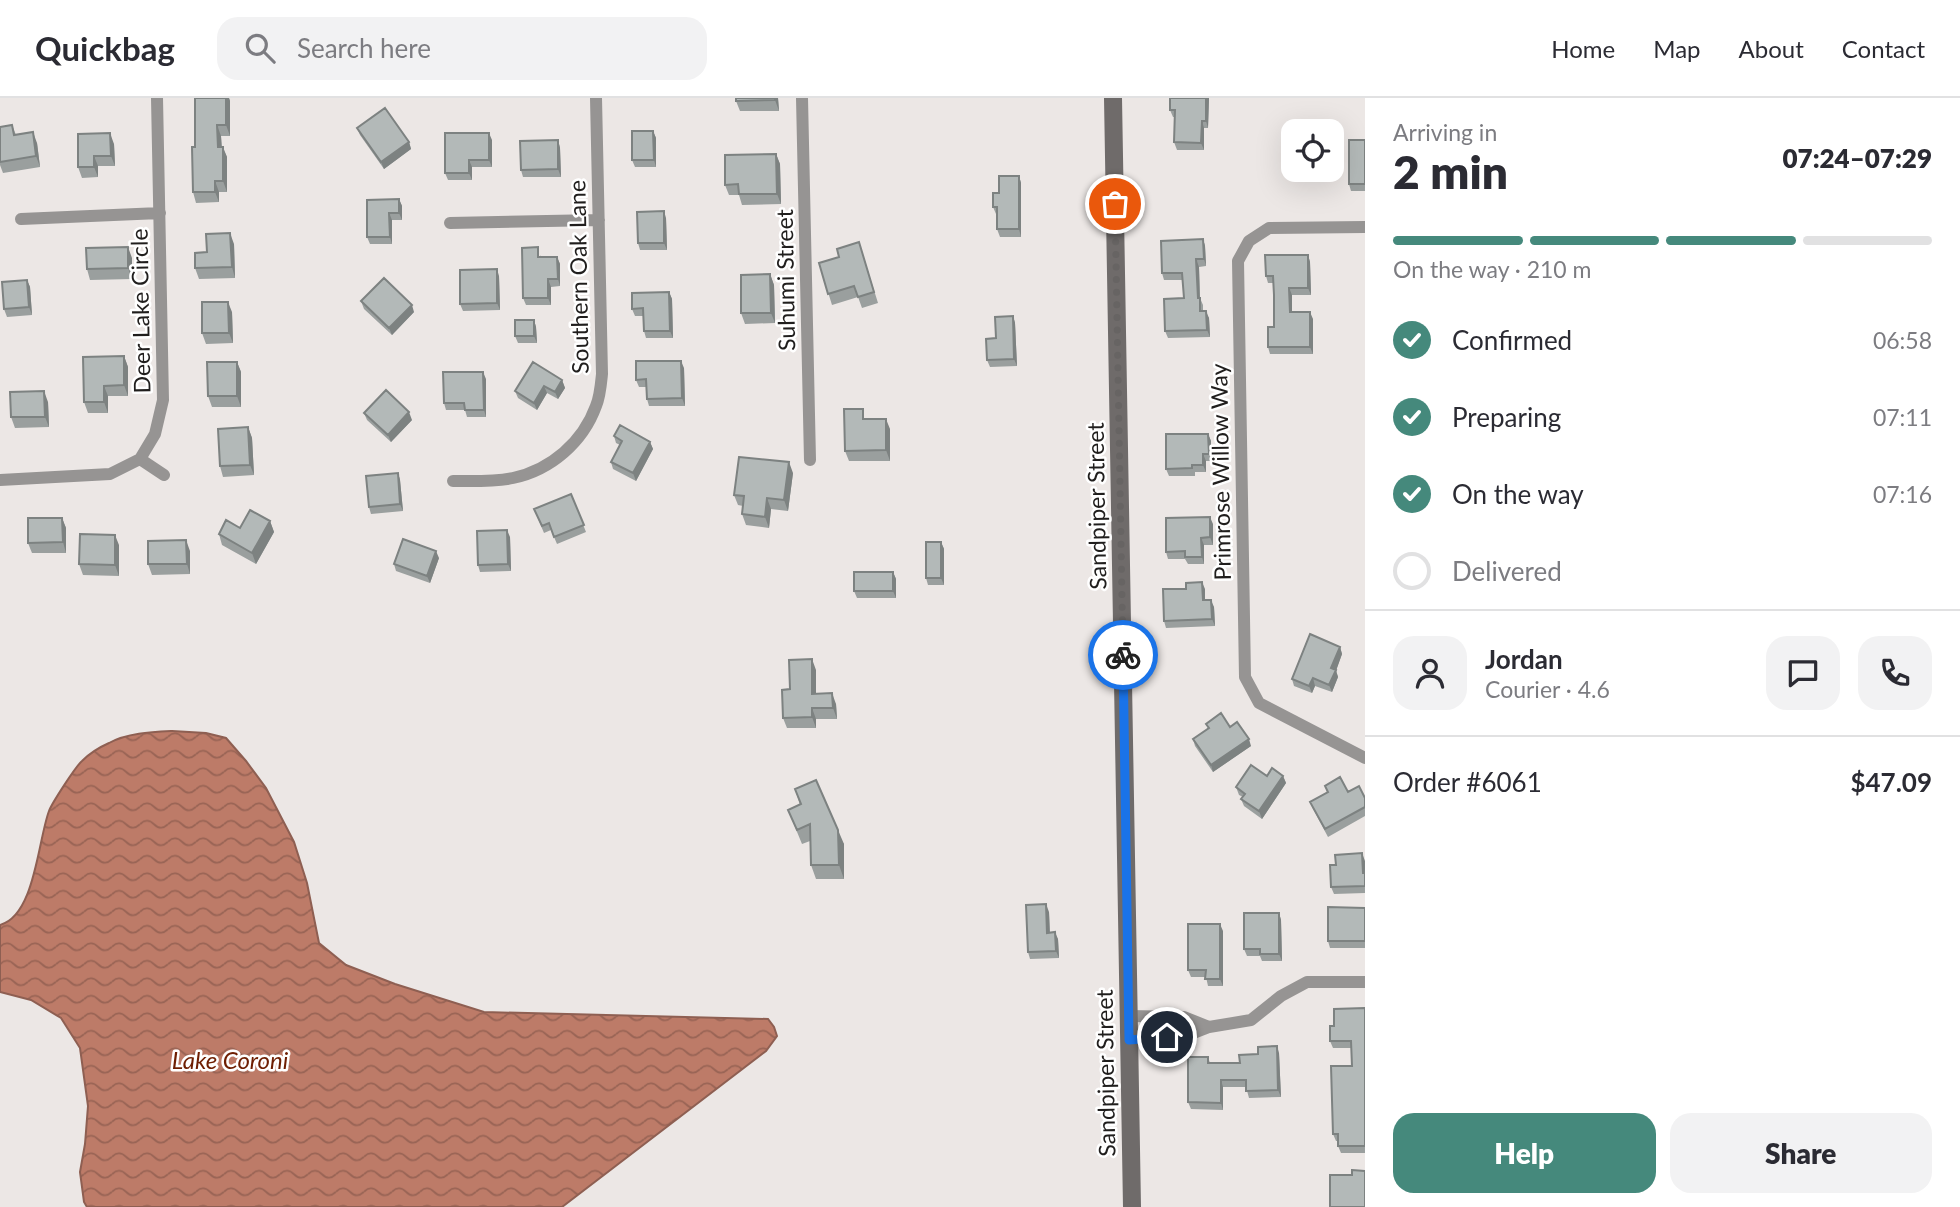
<!DOCTYPE html>
<html lang="en">
<head>
<meta charset="utf-8">
<style>
	:root { --surface:#fff; --page:#f2f2f3; --text:#2b2b33; --muted:#7c7c81; --line:#e1e1e2; --accent:#45897c }
	body { margin:0; font-family:Lato,sans-serif; background:var(--page); color:var(--text); height:100vh; display:flex; flex-direction:column; font-size:26px; white-space:nowrap }
	* { box-sizing:border-box; margin:0 }
	p { font-size:23px; color:var(--muted) }
	.icon { flex:none; width:38px; height:38px; fill:none; stroke:currentColor; stroke-width:2; stroke-linecap:round; stroke-linejoin:round }
	.map { position:relative; flex:1; overflow:hidden }
	.side { display:flex; flex-direction:column; background:var(--surface); width:595px }
	.side>* { flex:none }
	.controls { position:absolute; left:1281px; top:21px; display:grid; gap:14px }
	.controls a { display:grid; place-items:center; width:63px; height:63px; border-radius:14px; background:var(--surface); box-shadow:0 7px 28px #0002; font-size:35px }
	.pin { position:absolute; display:grid; place-items:center; width:60px; height:60px; color:#fff; margin:-30px; border:4px solid #fff; border-radius:50%; box-shadow:0 2px 7px #0007 }
	.courier { position:absolute; display:grid; place-items:center; width:70px; height:70px; margin:-35px; border:5px solid #1a73e8; border-radius:50%; background:#fff; color:#222; box-shadow:0 2px 9px #0007 }
	.head em { font-style:normal; font-weight:800 }
	.head div { display:flex; flex-direction:column-reverse }
	.head { display:flex; align-items:center; justify-content:space-between; height:119px; padding:0 28px }
	h1 { font-size:46px; font-weight:800; line-height:52px }
	.bar { display:grid; grid-template-columns:repeat(4,1fr); gap:10px 7px; align-content:center; height:84px; padding:0 28px }
	.bar i { height:9px; border-radius:5px; background:var(--line) }
	.bar .on { background:var(--accent) }
	.bar p { grid-column:span 4 }
	.line { display:flex; align-items:center; gap:18px; padding:0 28px; border-top:2px solid var(--line) }
	.line div { flex:1 }
	.round { display:grid; place-items:center; flex:none; width:74px; height:74px; border-radius:21px; background:var(--page) }
	ol { padding:0 28px; list-style:none }
	li { display:flex; align-items:center; gap:21px; height:77px }
	li p { margin-inline-start:auto }
	li .icon { padding:7px; border-radius:50%; background:var(--accent); color:#fff; stroke-width:4 }
	li:last-child { color:var(--muted) }
	li i { width:38px; height:38px; border:4px solid var(--line); border-radius:50% }
	.action { display:flex; gap:14px; margin-top:auto; padding:14px 28px }
	.action a { flex:1; height:80px; border-radius:21px; background:var(--accent); color:#fff; font-size:28px; font-weight:800; line-height:80px; text-align:center }
	.action a+a { background:var(--page); color:var(--text) }
	header { display:flex; align-items:center; gap:42px; box-sizing:border-box; height:98px; padding:0 35px; background:var(--surface); border-bottom:2px solid var(--line) }
	header strong { font-size:33px }
	nav { display:flex; gap:38px; margin-inline-start:auto; font-size:24px }
	.search { width:490px; height:63px; background:var(--page); display:flex; align-items:center; gap:18px; box-sizing:border-box; padding:0 24px; border-radius:21px; color:var(--muted); font-size:26px }
	main { display:flex; flex:1; min-height:0 }
	.map>svg:first-child { display:block }
	.water { fill:url(#water-waves); stroke:#8e5f52; stroke-width:2 }
	.lines { fill:none; stroke-linecap:round; stroke-linejoin:round }
	.street { stroke:#969493; stroke-width:12 }
	.secondary { stroke:#6f6b6a; stroke-width:18 }
	.wall { fill:#9a9f9e }
	.shaded-wall { fill:#7d8281 }
	.building { fill:#b3b9b8; stroke:#7d8281; stroke-width:2 }
	.done { stroke:#676463; stroke-width:7; stroke-dasharray:0 12.6 }
	.route { stroke:#1a73e8; stroke-width:9 }
	.labels { text-anchor:middle; dominant-baseline:central; stroke-width:5; stroke-linejoin:round; paint-order:stroke }
	.street-label { font-size:23px; fill:#201e1d; stroke:#fff }
	.water-label { font-size:24px; font-style:italic; fill:#6e1e02; stroke:#fff }
</style>
</head>
<body>
<header>
<strong>Quickbag</strong>
<div class="search"><svg class="icon" aria-label="search" viewBox="0 0 24 24"><circle cx="10" cy="10" r="6"/><path d="M15 15l6 6"/></svg>Search here</div>
<nav><a>Home</a><a>Map</a><a>About</a><a>Contact</a></nav>
</header>
<main>
<div class="map">
<svg width="1365" height="1109" viewBox="0 0 1365 1109">
	<defs>
		<pattern id="water-waves" width="16" height="10" patternUnits="userSpaceOnUse" patternTransform="scale(1.75)"><rect width="16" height="10" fill="#bd7b68"/><path d="M0 5q4-4 8 0t8 0" fill="none" stroke="#996455"/></pattern>
	</defs>
	<rect width="100%" height="100%" fill="#ece7e5"/>
	<path class="water" d="M172 633 206 635 226 640 246 663 266 690 294 744 307 785 319 845 346 867 395 886 484 914 768 921 774 929 777 938 766 953 562 1109H87L84 1104 80 1074 85 1046 88 1008 80 950 61 920 31 902 0 894V827C35 818 38 742 49 713 52 705 76 668 82 663 89 656 100 649 109 645 127 635 151 634 172 633Z"/>
	<g class="lines">
		<path class="street" d="M802 0 810 362
			M21 121 160 115
			M450 125 599 122
			M1365 129 1269 130 1249 143 1238 163 1245 579 1259 605 1365 660
			M140 361 164 377
			M0 382 110 376 140 361 155 336 163 302 157 0
			M453 383C473 383 494 384 513 380 551 372 583 344 596 308 600 299 601 286 602 276L596 0
			M1129 918 1184 919 1209 929
			M1129 942 1186 938 1209 929 1251 922 1281 898 1307 884H1365"/>
		<path class="secondary" d="M1113 0 1132 1109"/>
	</g>
	<path class="wall" d="M195 0H229L230 3V38H221L222 49 227 59V94H219V104L196 105 193 94 195 49Z
		M778 0 779 13H740L736 3Z
		M1170 0H1209L1208 30H1204V52H1177L1174 44V19H1173L1170 12Z
		M12 27 16 37 37 45 40 69 3 75 0 67V29Z
		M357 30 409 44 411 51 384 71 360 37Z
		M653 33 656 40V69H635L632 62Z
		M78 36 114 46 115 68H98V79L82 80 78 69Z
		M492 42V69H472V82H448L445 75Z
		M558 42 560 50 561 79H523L521 72Z
		M1365 42V93H1351L1349 86Z
		M776 56 780 66 781 106 742 107 739 97H729L725 87Z
		M1019 78 1021 85V139H1000L997 131V116H996L993 109Z
		M399 101 402 108V122H392V146H370L367 139Z
		M666 120 667 152H640L638 145Z
		M1203 141 1205 148 1206 168 1199 169 1200 200 1203 207V213L1209 220 1210 239 1168 240 1165 233 1184 200 1183 182H1164L1162 175Z
		M859 144 878 205 862 210 858 199 832 207 819 165 839 159Z
		M234 146 235 180 199 181 195 170 207 154Z
		M541 157V159H557L560 166V188L551 189V207H526L523 200Z
		M1308 157 1310 164 1311 197H1292V214L1313 221V256H1270L1268 249 1274 229V197L1273 185H1268L1266 178Z
		M132 160V181L90 182 87 171Z
		M770 176 774 187 775 225 745 226 741 215Z
		M499 178 500 212 463 213 460 206Z
		M27 182 30 189 32 217 7 219 4 211Z
		M669 194 672 201 673 240H646L644 233V218H635L632 211Z
		M361 203 414 214 392 237 364 211Z
		M232 214 233 245 206 246 202 235Z
		M1013 218 1015 225 1017 268 990 269 987 262 996 240Z
		M534 222 536 229 537 245H518L515 238Z
		M124 258 128 269V298H108V315H88L84 304Z
		M237 264 241 274V309H212L208 298Z
		M684 270 685 308H649L647 301 646 289H639L636 282Z
		M486 281V319H467L465 312H446L444 305Z
		M562 282 565 290 558 301 547 295 537 312 518 300 515 293Z
		M48 304 49 329 15 330 11 319Z
		M364 315 412 322 391 344 367 322Z
		M867 321 890 331V363H849L845 353Z
		M248 329 252 340 254 377 223 379 220 368Z
		M1208 336 1211 343V363H1206V374H1195V378H1169L1166 371Z
		M614 338 650 344 653 351 636 383 613 371 611 364 620 347 616 345Z
		M398 375 400 382 403 413 371 416 369 409Z
		M793 375 788 413 771 411 769 430 746 427 742 416 743 408 738 407 734 397Z
		M571 396 586 434 557 446 551 432 544 435 534 411Z
		M62 420 66 430V455H32L28 445Z
		M270 423 274 434 256 466 222 447 219 436Z
		M1213 426V447H1204V466H1188L1185 461H1168L1166 454Z
		M510 439 511 473 480 474 478 467Z
		M941 444 944 451V487H928L926 480Z
		M119 447V478L83 477 79 466Z
		M190 453V476L152 477 148 466Z
		M439 460 430 485 396 473 394 466Z
		M893 474 896 481V500H857L854 493Z
		M1186 491H1205V502L1214 509 1215 528 1166 530 1164 523Z
		M1340 549 1342 556 1336 572 1338 579 1332 594 1315 588 1312 595 1294 588 1292 581Z
		M816 572V596L836 606 837 621H816V630H787L783 620 790 591Z
		M1206 626 1251 648 1213 674 1195 648 1193 641 1208 631Z
		M1267 678H1283L1286 685 1262 721 1244 708 1241 701 1243 699 1239 697 1236 689Z
		M1325 688 1365 700V718L1328 739 1313 711 1310 704 1327 694Z
		M795 691 844 746V781H816L811 767 810 743 802 746 788 712 800 707Z
		M1365 763V795L1334 796 1331 789Z
		M1365 810V850H1330L1328 843Z
		M1049 814 1050 835 1058 841 1059 860 1030 861 1028 854Z
		M1279 815 1281 822 1282 863H1262L1260 858H1247L1244 851Z
		M1223 833V888H1208L1206 879H1191L1188 872Z
		M1365 910V1055H1341L1338 1048V1043H1336L1333 1036 1352 968V950H1333L1330 943 1334 928Z
		M1279 955 1281 999 1249 1000 1246 989H1223V1012L1191 1011 1188 1004 1208 959 1210 965H1240Z"/>
	<path class="shaded-wall" d="M226 0H229L230 3V38L226 27Z
		M775 0H778L779 13 775 2Z
		M1206 0H1209L1208 30 1206 23Z
		M1202 23 1204 30V52L1201 45Z
		M217 27 221 38 222 60 218 49Z
		M653 33 656 40V69L654 62Z
		M33 34 37 45 40 69 36 58Z
		M110 35 114 46 115 68 111 58Z
		M489 35 492 42V69L489 62Z
		M558 42 560 50 561 79 558 71Z
		M409 44 411 51 384 71 381 64Z
		M223 49 227 59V94L223 83Z
		M776 56 780 66 781 106 777 96Z
		M94 58 98 68V79L94 69Z
		M469 62 472 69V82L469 75Z
		M1019 78 1021 85V139L1019 131Z
		M215 83 219 94V104L215 94Z
		M399 101 402 108V122L399 115Z
		M664 113 666 120 667 152 664 145Z
		M389 115 392 122V146L390 139Z
		M230 135 234 146 235 180 232 169Z
		M1203 141 1205 148 1206 168 1204 161Z
		M128 149 132 160V181L128 170Z
		M1308 157 1310 164 1311 197 1308 190Z
		M557 159 560 166V188L558 181Z
		M1196 161 1199 169 1200 207 1198 200Z
		M497 171 499 178 500 212 497 205Z
		M770 176 774 187 775 225 771 215Z
		M548 181 551 189V207L548 200Z
		M27 182 30 189 32 217 29 209Z
		M1289 190 1292 197V221L1290 214Z
		M669 194 672 201 673 240 670 233Z
		M228 204 232 214 233 245 229 235Z
		M412 207 414 214 392 237 389 230Z
		M1206 213 1209 220 1210 239 1207 232Z
		M1310 214 1313 221V256L1310 249Z
		M1013 218 1015 225 1017 268 1014 261Z
		M534 222 536 229 537 245 534 238Z
		M124 258 128 269V298L124 287Z
		M681 263 684 270 685 308 682 300Z
		M237 264 241 274V309L237 298Z
		M483 274 486 281V319L484 312Z
		M562 282 565 290 558 301 555 294Z
		M104 288 108 298V315L104 304Z
		M544 288 547 295 537 312 534 305Z
		M44 293 48 304 49 329 45 319Z
		M409 314 412 322 391 344 388 337Z
		M886 321 890 331V363L886 352Z
		M248 329 252 340 254 377 250 367Z
		M1208 336 1211 343V363L1209 356Z
		M650 344 653 351 636 383 633 375Z
		M1203 356 1206 363V374L1203 367Z
		M789 364 793 375 788 413 784 402Z
		M398 375 400 382 403 413 400 406Z
		M767 400 771 411 769 430 765 419Z
		M1210 419 1213 426V447L1210 439Z
		M62 420 66 430V455L63 444Z
		M270 423 274 434 256 466 252 455Z
		M507 432 510 439 511 473 508 466Z
		M115 437 119 447V478L115 467Z
		M1201 440 1204 447V466L1202 459Z
		M186 442 190 453V476L187 466Z
		M941 444 944 451V487L941 480Z
		M436 453 439 460 430 485 427 478Z
		M893 474 896 481V500L893 493Z
		M1202 484 1205 491V509L1203 502Z
		M1211 502 1214 509 1215 528 1212 521Z
		M1340 549 1342 556 1336 573 1338 579 1332 594 1329 587 1331 570Z
		M812 561 816 572V606L812 596Z
		M1313 580 1315 588 1312 595 1309 588Z
		M832 595 836 606 837 621 833 610Z
		M812 610 816 621V630L812 619Z
		M1249 641 1251 648 1213 674 1211 667Z
		M1283 678 1286 685 1262 721 1259 713Z
		M838 732 844 746V781L839 767Z
		M1362 755 1365 763V780L1363 775Z
		M1046 806 1049 814 1050 842 1047 835Z
		M1279 815 1281 822 1282 863 1279 856Z
		M1220 826 1223 833V888L1220 881Z
		M1055 834 1058 841 1059 860 1056 853Z
		M1277 948 1279 955 1281 999 1278 992Z
		M1221 982 1223 989V1012L1221 1005Z"/>
	<path class="building" d="M195 0H226V27H217L218 49H223V83H215V94H193L192 49H195Z
		M736 0H775V2L736 3Z
		M1170 0H1206V23H1202L1201 45 1174 44 1175 12H1170Z
		M385 10 409 44 381 64 357 30Z
		M12 27 14 37 33 34 36 58 0 64V29Z
		M632 33H653L654 62H632Z
		M110 35 111 58H94V69H78V36Z
		M445 35H489V62H469V75H445Z
		M558 42V71L521 72 520 43Z
		M1349 42H1365V86H1349Z
		M776 56 777 96H739L738 86 725 87V57Z
		M999 78H1019V131H997V109H993V95H999Z
		M399 101V115H389L390 139H367V102Z
		M664 113V145H638L637 114Z
		M230 135 232 169 195 170V155L207 154 206 136Z
		M1203 141 1204 161H1196L1198 200H1200V213H1206L1207 232 1165 233 1164 201 1184 200 1182 175H1162L1161 143Z
		M859 144 874 194 858 199 854 188 828 196 819 165 839 159 837 151Z
		M128 149V170L87 171 86 150Z
		M538 149V159H557L558 181H548V200H523L522 150Z
		M1265 157H1308V190H1289L1290 214H1310V249H1268V229H1274V197L1273 178H1266Z
		M497 171V205L460 206V172Z
		M770 176 771 215H741V177Z
		M384 180 412 207 389 230 361 203Z
		M27 182 29 209 4 211 2 184Z
		M669 194 670 233H644L643 210 632 211V195Z
		M202 204H228L229 235H202Z
		M1013 218 1014 261 987 262 986 241 996 240 995 219Z
		M515 222H534V238H515Z
		M124 258V287L104 288V304H84L83 259Z
		M636 263H681L682 300 647 301 646 281 636 282Z
		M207 264H237V298H208Z
		M533 264 562 282 555 294 544 288 534 305 515 293Z
		M443 274H483L484 312H465L464 305H444Z
		M386 292 409 314 388 337 364 315Z
		M44 293 45 319H11L10 294Z
		M844 311H863V321H886V352L845 353Z
		M620 327 650 344 633 375 611 364 622 343 614 338Z
		M248 329 250 367 220 368 218 331Z
		M1166 336H1208L1209 356H1203V367H1192V370L1166 371Z
		M739 359 789 364 784 402 767 400 765 419 742 416 744 398 734 397Z
		M398 375 400 406 369 409 366 378Z
		M571 396 584 427 554 439 549 425 542 428 534 411Z
		M250 412 270 423 252 455 219 436 226 422 240 430Z
		M1210 419V439L1201 440 1202 459H1185V453L1166 454V420Z
		M28 420H62L63 444 28 445Z
		M507 432 508 466 478 467 477 433Z
		M80 436 115 437V467L79 466Z
		M403 441 436 453 427 478 394 466Z
		M186 442 187 466H148V443Z
		M926 444H941V480H926Z
		M854 474H893V493H854Z
		M1202 484 1203 502H1211L1212 521 1164 523 1163 491H1186V485Z
		M1310 536 1340 549 1331 570 1336 572 1329 587 1313 580 1309 588 1292 581Z
		M812 561V596L832 595 833 610H812V619L783 620 782 592 790 591 789 562Z
		M1221 615 1230 629 1237 624 1249 641 1211 667 1193 641 1209 630 1206 626Z
		M1251 667 1267 678 1272 670 1283 678 1259 713 1241 701 1245 696 1236 689Z
		M1340 679 1348 694 1359 688 1365 700V709L1325 731 1310 704 1328 694 1325 688Z
		M816 682 838 732 839 767H811L810 726 797 732 788 712 801 706 795 691Z
		M1362 755 1363 775H1365V788L1331 789 1330 767H1336L1335 757Z
		M1046 806 1047 835 1055 834 1056 853 1028 854 1026 807Z
		M1328 809 1365 810V843H1328Z
		M1244 815H1279V856H1260V851H1244Z
		M1188 826H1220V881H1205L1206 872H1188Z
		M1365 910V1048H1338V1036H1333L1331 968H1352L1351 943H1330V928H1334V911Z
		M1277 948 1278 992 1246 993V982H1221V1005L1188 1004V959H1208V965H1240L1239 957 1258 956V949Z
		M1352 1072 1365 1073V1109H1330V1077H1352Z"/>
	<g class="lines">
		<path class="done" d="M1115 106 1123 557"/>
		<path class="route" d="M1123 557 1129 942 1167 939"/>
	</g>
	<g class="labels">
		<g class="street-label">
			<text transform="translate(578 179) rotate(-91)">Southern Oak Lane</text>
			<text transform="translate(785 182) rotate(-91)">Suhumi Street</text>
			<text transform="translate(140 213) rotate(-91)">Deer Lake Circle</text>
			<text transform="translate(1220 374) rotate(-91)">Primrose Willow Way</text>
			<text transform="translate(1096 408) rotate(-91)">Sandpiper Street</text>
			<text transform="translate(1105 975) rotate(-91)">Sandpiper Street</text>
		</g>
		<g class="water-label">
			<text x="230" y="961">Lake Coroni</text>
		</g>
	</g>
</svg>
<div class="controls">
<a><svg class="icon" aria-label="locate" viewBox="0 0 24 24"><circle cx="12" cy="12" r="6"/><path d="M12 2v4M12 18v4M2 12h4M18 12h4"/></svg></a>
</div>
<div class="pin" style="left:1115px;top:106px;background:#ea580c"><svg class="icon" aria-label="bag" viewBox="0 0 24 24"><path d="M5 8h14l-1 12H6zM9 8a3 3 0 0 1 6 0"/></svg></div>
<div class="pin" style="left:1167px;top:939px;background:#1f2937"><svg class="icon" aria-label="home" viewBox="0 0 24 24"><path d="M3 11l9-7 9 7M6 9v11h12V9"/></svg></div>
<div class="courier" style="left:1123px;top:557px"><svg class="icon" aria-label="bike" viewBox="0 0 24 24"><circle cx="6" cy="16" r="4"/><circle cx="18" cy="16" r="4"/><path d="M6 16l4-8h5l3 8M10 8l3 8H6M13 5h3"/></svg></div>
</div>
<section class="side">
<div class="head"><div><h1>2 min</h1><p>Arriving in</p></div><em>07:24–07:29</em></div>
<div class="bar"><i class="on"></i><i class="on"></i><i class="on"></i><i></i><p>On the way · 210 m</p></div>
<ol>
<li><svg class="icon" aria-label="check" viewBox="0 0 24 24"><path d="M5 12l5 5 9-10"/></svg>Confirmed<p>06:58</p></li>
<li><svg class="icon" aria-label="check" viewBox="0 0 24 24"><path d="M5 12l5 5 9-10"/></svg>Preparing<p>07:11</p></li>
<li><svg class="icon" aria-label="check" viewBox="0 0 24 24"><path d="M5 12l5 5 9-10"/></svg>On the way<p>07:16</p></li>
<li><i></i>Delivered</li>
</ol>
<div class="line" style="height:126px"><a class="round"><svg class="icon" aria-label="person" viewBox="0 0 24 24"><circle cx="12" cy="8" r="4"/><path d="M4 21q1-7 8-7t8 7"/></svg></a><div><b>Jordan</b><p>Courier · 4.6</p></div><a class="round"><svg class="icon" aria-label="chat" viewBox="0 0 24 24"><path d="M4 5h16v11H9l-5 4z"/></svg></a><a class="round"><svg class="icon" aria-label="phone" viewBox="0 0 24 24"><path d="M5 4h4l2 5-3 2q2 4 5 5l2-3 5 2v4C11 20 4 13 5 4z"/></svg></a></div>
<div class="line" style="height:91px"><div>Order #6061</div><b>$47.09</b></div>
<div class="action"><a>Help</a><a>Share</a></div>
</section>
</main>
</body>
</html>
